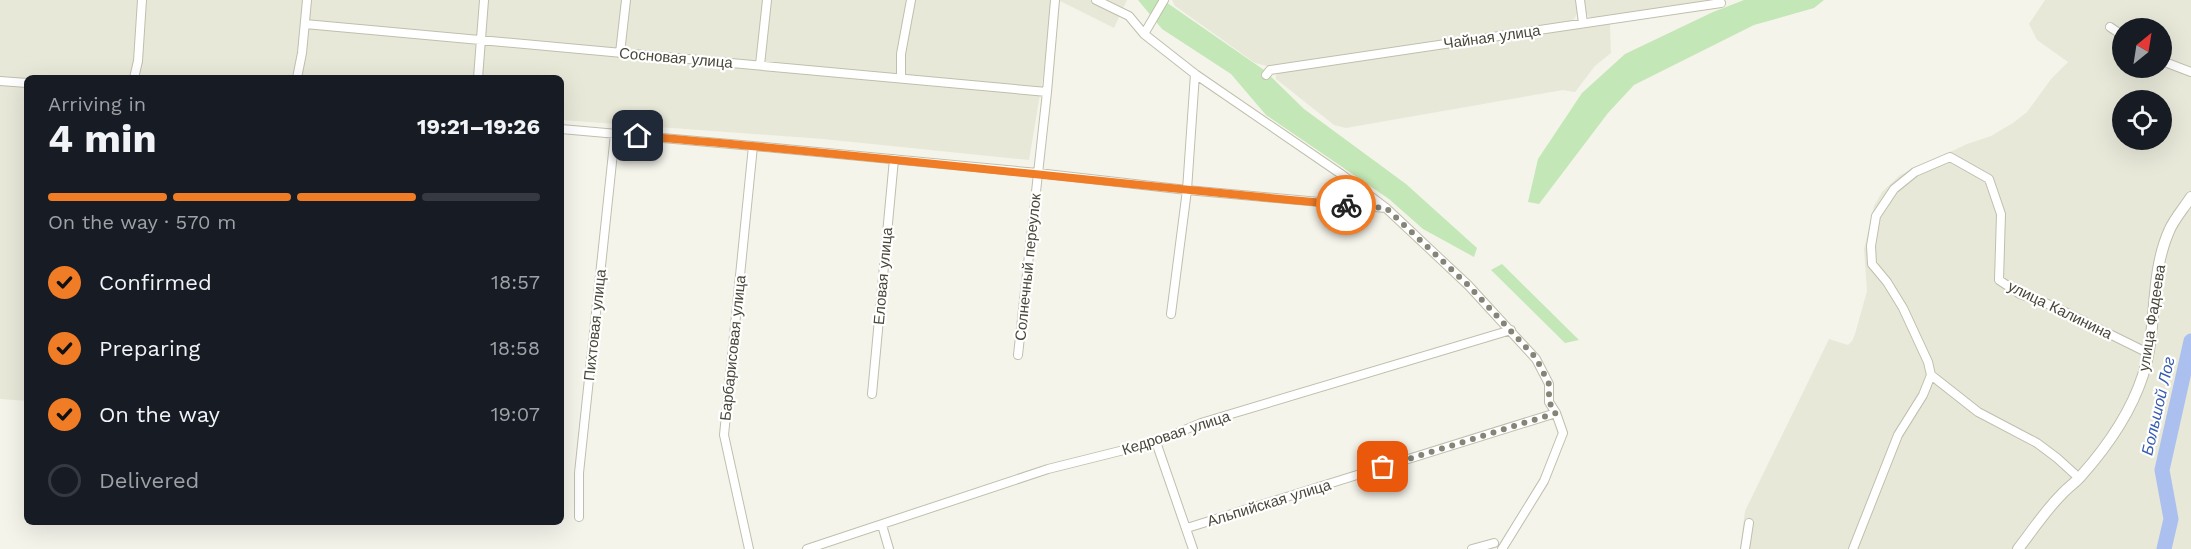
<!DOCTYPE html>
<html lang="en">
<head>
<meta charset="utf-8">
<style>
	:root { --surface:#171b24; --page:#20242c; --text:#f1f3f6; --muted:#9ea1a6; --line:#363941; --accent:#f07c26 }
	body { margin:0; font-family:"Work Sans",sans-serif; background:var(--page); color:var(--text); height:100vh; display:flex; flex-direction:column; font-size:22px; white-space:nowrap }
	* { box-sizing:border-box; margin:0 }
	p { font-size:20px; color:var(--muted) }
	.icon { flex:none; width:33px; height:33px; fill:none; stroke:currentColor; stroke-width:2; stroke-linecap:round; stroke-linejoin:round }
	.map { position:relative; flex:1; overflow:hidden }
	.side { position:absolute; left:24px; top:75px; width:540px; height:450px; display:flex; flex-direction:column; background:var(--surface); border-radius:9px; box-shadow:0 6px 24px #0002 }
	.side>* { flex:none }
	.needle { width:39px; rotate:30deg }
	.tools { position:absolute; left:2112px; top:18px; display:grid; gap:12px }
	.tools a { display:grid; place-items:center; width:60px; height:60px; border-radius:50%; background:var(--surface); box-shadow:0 6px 24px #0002; font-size:30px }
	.pin { position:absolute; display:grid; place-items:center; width:51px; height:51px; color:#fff; margin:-26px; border-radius:12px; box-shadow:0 3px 9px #0006 }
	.courier { position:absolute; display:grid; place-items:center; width:60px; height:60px; margin:-30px; border:4px solid #f07c26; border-radius:50%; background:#fff; color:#222; box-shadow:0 2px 8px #0007 }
	.summary em { font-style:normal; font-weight:700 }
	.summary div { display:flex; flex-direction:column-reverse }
	.summary { display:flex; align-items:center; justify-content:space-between; height:102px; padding:0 24px }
	h1 { font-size:39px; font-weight:700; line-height:45px }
	.bar { display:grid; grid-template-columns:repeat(4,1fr); gap:9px 6px; align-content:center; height:72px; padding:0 24px }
	.bar i { height:8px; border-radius:4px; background:var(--line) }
	.bar .current { background:var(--accent) }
	.bar p { grid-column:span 4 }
	ol { padding:0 24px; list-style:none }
	li { display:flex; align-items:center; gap:18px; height:66px }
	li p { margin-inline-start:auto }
	li .icon { padding:6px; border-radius:50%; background:var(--accent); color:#111; stroke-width:4 }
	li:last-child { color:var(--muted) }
	li i { width:33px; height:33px; border:3px solid var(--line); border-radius:50% }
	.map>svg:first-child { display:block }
	.residential { fill:#e8e8d9; fill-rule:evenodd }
	.green { fill:#c3e7b6 }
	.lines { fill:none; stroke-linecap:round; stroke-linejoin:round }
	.river { stroke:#abc0ee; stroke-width:15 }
	.minor-casing { stroke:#c0bfad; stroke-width:10 }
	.tertiary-casing { stroke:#c0bfad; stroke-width:12 }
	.minor { stroke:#fff; stroke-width:8 }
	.tertiary { stroke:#fff; stroke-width:10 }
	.done { stroke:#858477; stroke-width:6; stroke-dasharray:0 10.8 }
	.route { stroke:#f07c26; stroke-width:8 }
	.labels { text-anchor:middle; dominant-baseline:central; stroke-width:4.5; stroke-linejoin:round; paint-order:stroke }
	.street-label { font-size:15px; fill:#494739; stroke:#fff }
	.water-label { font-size:16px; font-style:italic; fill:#365bb1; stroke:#fff }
</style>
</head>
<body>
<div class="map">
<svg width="2191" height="549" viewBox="0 0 2191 549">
	<rect width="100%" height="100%" fill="#f5f4eb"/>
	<path class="residential" d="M0 0H1056L1029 160 823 139 561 120V78H27V401L0 399Z
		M1058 0H1127L1114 28Z
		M1172 0H1575L1577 13 1575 18 1571 21 1267 66 1255 63 1175 6Z
		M1584 0H1709L1594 18 1589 17 1586 13Z
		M2045 0H2191V549H1740L1745 511 1829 339 1848 345 1852 341 1855 334 1867 291 1864 249 1874 206 1882 192 1900 175 1967 144 1991 136 2013 123 2027 112 2051 79 2068 62 2037 40 2029 24ZM2122 28H2162V68H2122ZM2122 100H2162V140H2122Z
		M1610 23 1611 53 1595 66 1575 92 1563 90 1346 128 1334 125 1276 79V75L1279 72Z"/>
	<path class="green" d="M1138 0H1163L1264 70 1304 109 1406 184 1477 248 1474 257 1423 229 1389 199 1266 115 1231 74 1162 29Z
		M1744 0H1824L1814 8 1754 25 1634 85 1608 113 1539 204 1528 202 1538 159 1582 93 1625 54 1713 12Z
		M1502 264 1579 340 1565 343 1491 270Z"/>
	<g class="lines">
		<path class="river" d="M2164 549 2171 519 2162 470 2191 341"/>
		<defs>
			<path id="minor" d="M1096 0 1129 16 1144 34 1195 74 1341 174 1386 208 1468 285 1536 359 1549 384V402L1556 413 1563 433 1544 481 1502 549
				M1580 0 1583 23
				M305 24 1047 92
				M2110 27 2122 35
				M1144 34 1164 0
				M620 53 626 0
				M2162 61 2191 72
				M760 65 767 0
				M1266 75 1270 70 1721 3
				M134 78 138 61 142 0
				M297 78 302 53 307 0
				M478 78 484 0
				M901 78V54L911 0
				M0 81 27 83
				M561 129 753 146 1038 173 1187 190 1386 208
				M1171 314 1187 190 1195 74
				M1018 355 1047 92 1055 0
				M872 394 894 159
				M1156 442 1193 549
				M2079 478 2057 458 2037 443 1978 412 1931 375 1928 362 1903 308 1887 282 1872 264 1871 246 1876 216 1894 189 1915 172 1950 157 1989 179 2001 214 1999 280 2020 294 2053 306 2148 353
				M579 517V473L615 134
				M882 525 889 549
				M1187 528 1556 413
				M749 549 724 435 753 146
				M807 549 1048 469 1156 442 1201 423 1511 330
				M1472 549 1494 543
				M1745 549 1749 523
				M1853 549 1898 435 1923 395 1931 375"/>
			<path id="tertiary" d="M2018 549C2032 531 2045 511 2061 495 2067 488 2075 483 2081 476 2106 448 2131 412 2143 375 2158 329 2149 276 2169 231 2174 219 2184 208 2191 197"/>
		</defs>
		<use href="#minor" class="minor-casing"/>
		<use href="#tertiary" class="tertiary-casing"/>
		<use href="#minor" class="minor"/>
		<use href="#tertiary" class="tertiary"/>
	</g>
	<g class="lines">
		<path class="done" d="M1346 205 1386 208 1468 285 1536 358 1549 384V402L1556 413 1383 467"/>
		<path class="route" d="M638 136C874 155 1110 184 1346 205"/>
	</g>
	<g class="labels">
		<g class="street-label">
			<text transform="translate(1492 37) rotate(-8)">Чайная улица</text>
			<text transform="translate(676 58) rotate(5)">Сосновая улица</text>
			<text transform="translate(1028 267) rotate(-84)">Солнечный переулок</text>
			<text transform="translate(883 276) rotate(-85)">Еловая улица</text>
			<text transform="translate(2060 310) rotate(26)">улица Калинина</text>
			<text transform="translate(2152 318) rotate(-81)">улица Фадеева</text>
			<text transform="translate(595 325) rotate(-84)">Пихтовая улица</text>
			<text transform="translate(733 348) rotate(-84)">Барбарисовая улица</text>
			<text transform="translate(1176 433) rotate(-18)">Кедровая улица</text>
			<text transform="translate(1269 503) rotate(-17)">Альпийская улица</text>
		</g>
		<g class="water-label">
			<text transform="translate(2158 406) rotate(-77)">Большой Лог</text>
		</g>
	</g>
</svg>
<div class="tools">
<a><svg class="needle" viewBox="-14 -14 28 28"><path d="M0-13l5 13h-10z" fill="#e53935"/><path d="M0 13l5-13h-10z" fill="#9ea1a6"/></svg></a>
<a><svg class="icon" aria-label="locate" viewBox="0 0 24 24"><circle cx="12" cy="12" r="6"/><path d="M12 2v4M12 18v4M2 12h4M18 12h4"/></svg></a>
</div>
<div class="pin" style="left:1383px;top:467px;background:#ea580c"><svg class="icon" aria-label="bag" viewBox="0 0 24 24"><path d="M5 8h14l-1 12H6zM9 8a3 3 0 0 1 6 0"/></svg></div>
<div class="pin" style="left:638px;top:136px;background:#1f2937"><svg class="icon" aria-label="home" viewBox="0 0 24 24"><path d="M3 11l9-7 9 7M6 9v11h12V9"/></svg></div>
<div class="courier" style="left:1346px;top:205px"><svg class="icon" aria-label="bike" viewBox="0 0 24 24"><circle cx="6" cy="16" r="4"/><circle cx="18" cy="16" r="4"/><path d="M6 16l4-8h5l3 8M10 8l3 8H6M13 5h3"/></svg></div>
<section class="side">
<div class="summary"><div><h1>4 min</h1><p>Arriving in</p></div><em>19:21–19:26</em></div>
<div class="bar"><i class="current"></i><i class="current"></i><i class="current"></i><i></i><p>On the way · 570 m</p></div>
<ol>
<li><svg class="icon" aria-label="check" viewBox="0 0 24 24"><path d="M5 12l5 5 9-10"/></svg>Confirmed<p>18:57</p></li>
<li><svg class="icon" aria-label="check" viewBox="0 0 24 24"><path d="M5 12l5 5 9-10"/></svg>Preparing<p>18:58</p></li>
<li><svg class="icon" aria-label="check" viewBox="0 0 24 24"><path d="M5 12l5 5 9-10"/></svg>On the way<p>19:07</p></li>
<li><i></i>Delivered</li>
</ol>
</section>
</div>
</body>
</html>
